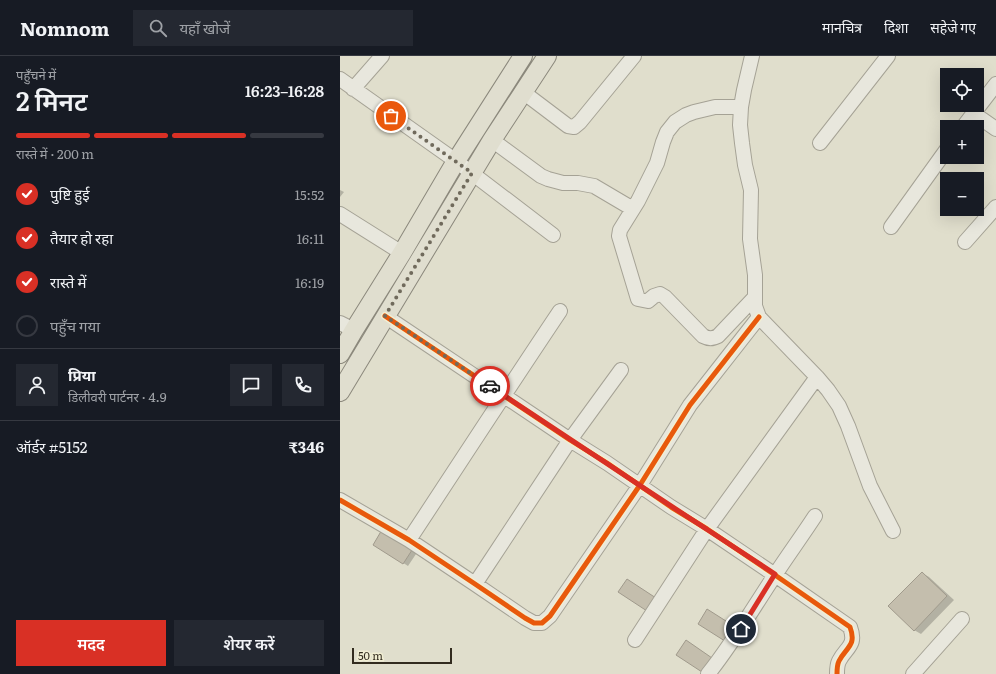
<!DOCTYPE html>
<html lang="hi">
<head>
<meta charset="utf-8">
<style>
	:root { --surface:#171b24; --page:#242831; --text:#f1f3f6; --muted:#9ea1a6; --line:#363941; --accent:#d93025 }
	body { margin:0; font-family:Literata,"Noto Sans Devanagari",serif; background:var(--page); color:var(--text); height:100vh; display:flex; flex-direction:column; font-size:15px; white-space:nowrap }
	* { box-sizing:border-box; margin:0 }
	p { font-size:13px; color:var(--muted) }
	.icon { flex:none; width:22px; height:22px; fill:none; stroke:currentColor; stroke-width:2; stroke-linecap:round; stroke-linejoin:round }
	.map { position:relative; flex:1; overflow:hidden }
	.side { display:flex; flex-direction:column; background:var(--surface); width:340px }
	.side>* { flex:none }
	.tools { position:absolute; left:600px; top:12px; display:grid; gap:8px }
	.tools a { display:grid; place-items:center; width:44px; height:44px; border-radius:0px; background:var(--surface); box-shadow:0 4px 16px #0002; font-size:20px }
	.scale { position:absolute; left:12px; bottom:10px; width:100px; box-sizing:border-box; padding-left:4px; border:2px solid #332c1f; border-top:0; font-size:11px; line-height:14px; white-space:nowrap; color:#332c1f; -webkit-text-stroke:3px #f1eed2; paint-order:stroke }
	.pin { position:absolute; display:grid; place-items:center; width:34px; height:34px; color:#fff; margin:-17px; border:2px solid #fff; border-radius:50%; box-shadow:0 1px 4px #0007 }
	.courier { position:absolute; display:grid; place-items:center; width:40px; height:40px; margin:-20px; border:3px solid #d93025; border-radius:50%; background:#fff; color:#222; box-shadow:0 1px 5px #0007 }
	.overview em { font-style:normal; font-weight:600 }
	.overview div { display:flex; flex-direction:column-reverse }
	.overview { display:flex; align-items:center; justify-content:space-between; height:68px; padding:0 16px }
	h1 { font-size:26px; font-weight:600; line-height:30px }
	.bar { display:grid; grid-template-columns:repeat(4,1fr); gap:6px 4px; align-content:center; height:48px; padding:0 16px }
	.bar i { height:5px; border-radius:3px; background:var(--line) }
	.bar .active { background:var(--accent) }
	.bar p { grid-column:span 4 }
	.line { display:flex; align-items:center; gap:10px; padding:0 16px; border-top:1px solid var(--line) }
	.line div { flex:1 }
	.round { display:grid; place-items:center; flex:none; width:42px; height:42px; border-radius:0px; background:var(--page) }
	ol { padding:0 16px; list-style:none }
	li { display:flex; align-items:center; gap:12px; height:44px }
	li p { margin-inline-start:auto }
	li .icon { padding:4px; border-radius:50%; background:var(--accent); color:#fff; stroke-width:4 }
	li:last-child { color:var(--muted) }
	li i { width:22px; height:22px; border:2px solid var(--line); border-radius:50% }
	.primary-button { display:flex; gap:8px; margin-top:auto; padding:8px 16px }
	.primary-button a { flex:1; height:46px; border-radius:0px; background:var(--accent); color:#fff; font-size:16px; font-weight:600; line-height:46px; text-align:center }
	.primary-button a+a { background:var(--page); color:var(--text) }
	header { display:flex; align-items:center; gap:24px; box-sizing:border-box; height:56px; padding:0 20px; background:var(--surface); border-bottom:1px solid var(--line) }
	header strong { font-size:19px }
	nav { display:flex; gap:22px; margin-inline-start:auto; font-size:14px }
	.search { width:280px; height:36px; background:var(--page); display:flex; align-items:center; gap:10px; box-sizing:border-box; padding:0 14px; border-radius:0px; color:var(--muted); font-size:15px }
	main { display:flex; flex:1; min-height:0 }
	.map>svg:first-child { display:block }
	.shadow { fill:#0003 }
	.building { fill:#c4bead; stroke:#a09a8c }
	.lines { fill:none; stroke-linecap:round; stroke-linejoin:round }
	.minor-casing { stroke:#a5a295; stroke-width:16 }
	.major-casing { stroke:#8b887c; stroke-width:20 }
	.minor { stroke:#e8e7dd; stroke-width:14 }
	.major { stroke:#e0decf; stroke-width:18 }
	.cycleway-casing { stroke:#f1eed2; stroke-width:8 }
	.cycleway { stroke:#e8590c; stroke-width:5 }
	.done { stroke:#706a5c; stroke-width:4; stroke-dasharray:0 7.2 }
	.route { stroke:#d93025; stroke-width:5 }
</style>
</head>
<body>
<header>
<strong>Nomnom</strong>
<div class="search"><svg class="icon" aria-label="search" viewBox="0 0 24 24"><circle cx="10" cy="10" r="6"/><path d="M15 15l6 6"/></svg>यहाँ खोजें</div>
<nav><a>मानचित्र</a><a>दिशा</a><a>सहेजे गए</a></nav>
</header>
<main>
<section class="side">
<div class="overview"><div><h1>2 मिनट</h1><p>पहुँचने में</p></div><em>16:23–16:28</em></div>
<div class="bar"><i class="active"></i><i class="active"></i><i class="active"></i><i></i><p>रास्ते में · 200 m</p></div>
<ol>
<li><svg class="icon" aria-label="check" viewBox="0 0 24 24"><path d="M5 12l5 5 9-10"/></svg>पुष्टि हुई<p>15:52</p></li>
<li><svg class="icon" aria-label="check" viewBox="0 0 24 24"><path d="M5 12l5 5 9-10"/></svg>तैयार हो रहा<p>16:11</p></li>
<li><svg class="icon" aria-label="check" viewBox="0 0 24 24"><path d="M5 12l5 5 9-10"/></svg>रास्ते में<p>16:19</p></li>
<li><i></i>पहुँच गया</li>
</ol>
<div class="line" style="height:72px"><a class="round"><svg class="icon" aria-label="person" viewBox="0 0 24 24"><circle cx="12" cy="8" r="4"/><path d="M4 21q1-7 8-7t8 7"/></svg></a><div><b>प्रिया</b><p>डिलीवरी पार्टनर · 4.9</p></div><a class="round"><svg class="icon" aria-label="chat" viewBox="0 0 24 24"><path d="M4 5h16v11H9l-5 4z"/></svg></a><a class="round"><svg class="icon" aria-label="phone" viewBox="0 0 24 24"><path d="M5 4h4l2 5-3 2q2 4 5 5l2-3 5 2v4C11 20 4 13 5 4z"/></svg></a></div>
<div class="line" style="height:52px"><div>ऑर्डर #5152</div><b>₹346</b></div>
<div class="primary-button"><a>मदद</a><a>शेयर करें</a></div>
</section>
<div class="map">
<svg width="656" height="618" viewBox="0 0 656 618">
	<rect width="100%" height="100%" fill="#e0decc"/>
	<path class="shadow" d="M0 134 4 136 0 141Z
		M34 488 78 495 68 510Z
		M582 517 589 521 614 544 581 578 574 574Z"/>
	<path class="building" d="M43 472 74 491 63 508 33 489Z
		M582 516 607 540 574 575 548 550Z
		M287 523 316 542 307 555 278 536Z
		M367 553 397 572 388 587 358 568Z
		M346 584 372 602 362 616 336 599Z"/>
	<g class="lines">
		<defs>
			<path id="minor" d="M412 0 404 34 401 51 400 69 402 87 405 109 411 134 410 183 415 219V250L419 261 477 321 488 334 499 350 508 370 530 430 553 475
				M0 23 116 105 213 179
				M13 33 42 0
				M183 36 228 70 234 71 240 66 294 0
				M401 51H375L354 56 346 59 335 66 327 76 323 86 317 107 298 145 280 174 279 180 298 243 308 245 314 240 320 238 325 241 363 280C369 283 372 283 378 280L415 241
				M633 57 656 73
				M623 71 656 28
				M152 84 201 120 208 123 223 127H238L254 130 293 153
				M480 87 548 0
				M0 158 62 197
				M551 171 607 93
				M625 186 656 151
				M45 260 230 384 267 407 331 451 367 473 435 519 510 571C517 590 506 591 499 605 497 609 497 614 497 618
				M0 267 14 274
				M0 444 69 484 135 528 185 562 194 567H202L210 560 300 429 350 349 419 261
				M69 484C119 408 169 331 220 255
				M135 528 230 384 281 314
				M295 584 367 473 477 321
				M368 618C393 587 413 552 435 519 448 499 462 480 475 460
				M573 618 622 563"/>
			<path id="major" d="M0 298 14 274 62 197 116 105 183 0
				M0 336 152 84 207 0"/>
		</defs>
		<use href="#minor" class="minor-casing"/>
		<use href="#major" class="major-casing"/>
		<use href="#minor" class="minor"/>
		<use href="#major" class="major"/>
		<defs>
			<path id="cycleway" d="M45 260 230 384 267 407 331 451 367 473 435 519 510 571C517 590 506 591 499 605 497 609 497 614 497 618
				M0 444 69 484 135 528 185 562 194 567H202L210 560 300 429 350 349 419 261"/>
		</defs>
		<use href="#cycleway" class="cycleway-casing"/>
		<use href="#cycleway" class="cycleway"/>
	</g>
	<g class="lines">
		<path class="done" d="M51 60 132 117 45 260 150 330"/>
		<path class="route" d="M150 330C244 393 340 456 435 518L401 573"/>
	</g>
</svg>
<div class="tools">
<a><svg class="icon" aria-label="locate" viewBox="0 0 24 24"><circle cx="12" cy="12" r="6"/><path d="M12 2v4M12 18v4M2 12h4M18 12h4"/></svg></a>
<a>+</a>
<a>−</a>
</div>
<div class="scale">50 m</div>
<div class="pin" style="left:51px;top:60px;background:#ea580c"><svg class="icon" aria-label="bag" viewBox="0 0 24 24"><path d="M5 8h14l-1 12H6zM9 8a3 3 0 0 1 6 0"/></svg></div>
<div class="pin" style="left:401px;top:573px;background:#1f2937"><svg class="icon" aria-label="home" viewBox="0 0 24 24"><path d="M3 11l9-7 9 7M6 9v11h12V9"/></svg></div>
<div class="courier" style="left:150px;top:330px"><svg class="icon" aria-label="car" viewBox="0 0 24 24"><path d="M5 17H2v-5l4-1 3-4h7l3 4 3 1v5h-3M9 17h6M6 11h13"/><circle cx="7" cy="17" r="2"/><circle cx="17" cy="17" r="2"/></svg></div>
</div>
</main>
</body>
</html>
